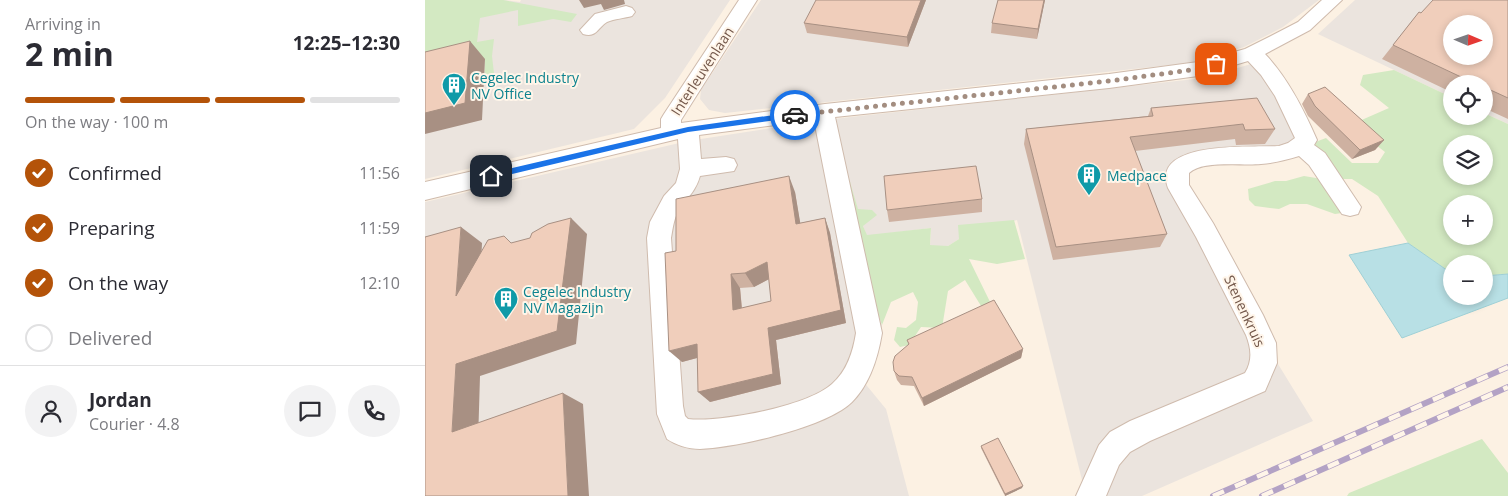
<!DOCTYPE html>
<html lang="en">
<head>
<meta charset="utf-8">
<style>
	:root { --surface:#fff; --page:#f2f2f3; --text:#2b2b33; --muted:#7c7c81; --line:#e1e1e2; --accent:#b45309 }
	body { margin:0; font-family:"Open Sans",sans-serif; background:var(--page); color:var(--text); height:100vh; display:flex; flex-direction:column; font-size:19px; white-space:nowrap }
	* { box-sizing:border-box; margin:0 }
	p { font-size:16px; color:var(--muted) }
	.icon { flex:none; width:28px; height:28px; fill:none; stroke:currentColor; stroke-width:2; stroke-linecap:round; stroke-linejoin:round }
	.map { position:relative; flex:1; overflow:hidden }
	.drawer { display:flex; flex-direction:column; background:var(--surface); width:425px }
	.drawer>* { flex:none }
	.needle { width:32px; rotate:92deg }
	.fabs { position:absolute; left:1018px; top:15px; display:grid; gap:10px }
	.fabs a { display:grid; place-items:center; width:50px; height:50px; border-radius:50%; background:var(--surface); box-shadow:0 2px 8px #0003; font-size:25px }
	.pin { position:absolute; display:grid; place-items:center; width:42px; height:42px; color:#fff; margin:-21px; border-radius:10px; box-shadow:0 2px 8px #0006 }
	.courier { position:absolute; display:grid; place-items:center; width:50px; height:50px; margin:-25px; border:4px solid #1a73e8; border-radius:50%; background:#fff; color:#222; box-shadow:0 1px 6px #0007 }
	.overview em { font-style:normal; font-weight:700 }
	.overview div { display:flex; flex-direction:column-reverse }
	.overview { display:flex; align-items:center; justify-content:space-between; height:85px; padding:0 25px }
	h1 { font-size:32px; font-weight:700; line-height:38px }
	.bar { display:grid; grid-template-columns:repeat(4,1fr); gap:8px 5px; align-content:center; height:60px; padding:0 25px }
	.bar i { height:6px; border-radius:4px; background:var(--line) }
	.bar .current { background:var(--accent) }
	.bar p { grid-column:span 4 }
	.line { display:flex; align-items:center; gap:12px; padding:0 25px; border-top:1px solid var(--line) }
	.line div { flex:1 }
	.round { display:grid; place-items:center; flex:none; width:52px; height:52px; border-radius:26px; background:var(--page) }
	ol { padding:0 25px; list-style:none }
	li { display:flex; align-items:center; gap:15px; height:55px }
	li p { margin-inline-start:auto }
	li .icon { padding:5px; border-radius:50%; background:var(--accent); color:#fff; stroke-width:4 }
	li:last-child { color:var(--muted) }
	li i { width:28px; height:28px; border:2px solid var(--line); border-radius:50% }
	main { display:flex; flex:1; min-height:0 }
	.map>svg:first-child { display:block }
	.industrial { fill:#ebe4de; fill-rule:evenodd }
	.green { fill:#d3e9c2; fill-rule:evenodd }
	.water { fill:#b8e0e5; stroke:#9fd0d6 }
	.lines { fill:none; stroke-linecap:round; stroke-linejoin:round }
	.minor-casing { stroke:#cfbbad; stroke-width:2 }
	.minor { fill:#fff; fill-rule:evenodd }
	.rail-casing { stroke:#b3a2c5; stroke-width:6 }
	.rail { stroke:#fff5e9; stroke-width:4.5; stroke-dasharray:12; stroke-linecap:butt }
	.wall { fill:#ceb1a1; fill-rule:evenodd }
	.shaded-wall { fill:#a89083 }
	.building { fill:#f0cebb; stroke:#a89083; fill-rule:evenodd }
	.route { fill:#1a73e8 }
	.done { stroke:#a38d80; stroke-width:5; stroke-dasharray:0 9 }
	.labels { text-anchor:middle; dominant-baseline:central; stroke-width:4; stroke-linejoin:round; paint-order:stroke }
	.street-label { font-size:14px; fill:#73574a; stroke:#fff5e9 }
	.culture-label { font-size:14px; fill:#0d838f; stroke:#fff5e9; text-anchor:start }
</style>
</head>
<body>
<main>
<section class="drawer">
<div class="overview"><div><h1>2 min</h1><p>Arriving in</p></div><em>12:25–12:30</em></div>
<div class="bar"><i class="current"></i><i class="current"></i><i class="current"></i><i></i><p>On the way · 100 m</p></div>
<ol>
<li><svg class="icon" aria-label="check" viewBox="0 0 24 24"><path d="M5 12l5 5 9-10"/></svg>Confirmed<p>11:56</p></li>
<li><svg class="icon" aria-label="check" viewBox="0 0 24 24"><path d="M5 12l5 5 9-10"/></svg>Preparing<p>11:59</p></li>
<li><svg class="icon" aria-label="check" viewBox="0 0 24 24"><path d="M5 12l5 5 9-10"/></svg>On the way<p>12:10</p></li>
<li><i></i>Delivered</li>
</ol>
<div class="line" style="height:90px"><a class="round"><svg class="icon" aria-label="person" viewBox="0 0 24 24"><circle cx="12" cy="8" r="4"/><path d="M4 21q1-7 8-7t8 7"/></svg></a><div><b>Jordan</b><p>Courier · 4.8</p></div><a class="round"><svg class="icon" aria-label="chat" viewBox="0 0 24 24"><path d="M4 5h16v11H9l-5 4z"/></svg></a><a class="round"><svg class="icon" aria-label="phone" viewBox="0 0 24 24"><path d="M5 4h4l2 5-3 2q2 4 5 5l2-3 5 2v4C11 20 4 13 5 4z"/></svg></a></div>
</section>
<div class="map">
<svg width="1083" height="496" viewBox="0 0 1083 496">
	<rect width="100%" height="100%" fill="#fcf1e3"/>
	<path class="industrial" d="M0 0H78L95 2 96 0H305L240 98 209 129 0 179Z
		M336 0H894L858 27 819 47 764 63 300 113 284 110 275 99 276 90Z
		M930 0H1083V124L1059 113V84H1026V97L893 34ZM1026 24H1059V56H1026Z
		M836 61 881 140 754 170 829 325 888 421 717 496H661L592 220 534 239 523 246H505L506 228 442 236 438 226 446 210H433L423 175 440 278 457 325 438 381 461 409 484 496H0V202L263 141 399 120 779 78Z"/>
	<path class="green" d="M0 0H78L152 14 146 22 128 19 93 26V10L55 18 52 42 69 39 67 56 70 82 59 84 60 59 0 73Z
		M969 70 1026 97V116H1059V113L1083 124V274L1059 276V264H1026V273L983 243 953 196 927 179H906L877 147 901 138 927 163H953L960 152 934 132 932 122 964 108 935 85 938 75ZM1026 144H1059V176H1026ZM1026 204H1059V236H1026Z
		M423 175 433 209 447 210 452 215 438 226 442 235 506 228 505 245 523 246 534 239 533 225 589 220 600 259 572 264 544 259 569 310 561 314 540 280 523 291 517 328 496 327 484 345 475 347 469 340 472 327 481 328 491 320 493 302 488 292 466 302 457 325 440 278 418 177Z
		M879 176 903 180 917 213 910 214 882 204H865L854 209 830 206 824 200 823 189 850 181H861Z
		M1057 439 1083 473V496H922L924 493Z"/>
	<path class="water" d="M983 243 1026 273V296H1059V276L1083 274V298L977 338 924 255Z"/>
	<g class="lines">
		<defs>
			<path id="minor" d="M314 0H332L256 120V123L400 104 684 74 773 62 820 49 840 39 873 22 897 0H917L885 30 840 54C863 78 879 110 892 140L889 145 900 153 936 207 933 214 925 216 917 214 884 165 874 156C861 160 849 163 836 164 817 166 777 160 764 173V185L788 223 838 315 851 343 852 363 840 391 725 441 705 452 694 465 681 496H651L674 445 685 432 705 421 820 373C828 360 826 348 821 335L771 237 743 188C725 139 829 148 854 146L863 143 870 138 850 96 836 75 823 61 773 76 684 88 410 117 457 333C453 357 445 384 427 402 402 427 310 448 275 449 263 449 251 445 242 439L232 414 222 238 225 222 239 196 251 183 255 169 253 139 0 200V182L236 128V119L239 114ZM389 120 431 333C428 352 422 371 407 384 383 406 295 423 263 419L260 416 258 406 246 238C248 227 249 216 256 207 264 196 271 190 275 176L309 171 312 165 309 159 301 157 276 159 274 135Z
				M201 6 207 8 210 12 207 16C200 18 189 19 182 22 172 28 172 38 158 34L155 30 170 14Z"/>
		</defs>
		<use href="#minor" class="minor-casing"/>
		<use href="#minor" class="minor"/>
		<defs>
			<path id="rail" d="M788 496 1083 367
				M837 496 1083 387"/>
		</defs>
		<use href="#rail" class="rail-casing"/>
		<use href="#rail" class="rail"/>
	</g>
	<path class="wall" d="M501 0 483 47 382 33 379 23Z
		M620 0 612 39 566 33 567 23Z
		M1083 0V119L1059 108V84H1026V92L957 59 994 12 996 13Z
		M883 94 959 140 950 150 927 159 883 116 877 104Z
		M726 108 850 129 840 144 811 145 810 139 710 151 742 234 735 247 628 260 599 144 601 129 723 116Z
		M370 192 375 223 400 218 405 233 421 323 351 340 356 384 285 402 272 358 257 362 251 251ZM344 279 346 301 317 308 315 288 329 287Z
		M557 199V212L464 222 462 210Z
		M482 340 598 349 596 358 499 406 489 386 476 385 472 380 469 371 484 345Z
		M556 446 597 488 580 496 556 448Z"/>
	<path class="shaded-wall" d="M154 0H199L200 4 179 10 176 4 159 8Z
		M496 0H501L483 47 482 37Z
		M619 0H620L612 39 613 29Z
		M45 41 60 59 57 120 0 134V113Z
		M959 140 950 150 927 159 935 150Z
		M364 176 370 192 378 239 371 224Z
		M146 218 162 234 151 344 55 376 53 442 27 432 31 364Z
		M400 218 405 233 421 323 351 340 356 384 285 402 273 392 343 328Z
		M36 227 57 243 54 310 31 296Z
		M342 262 350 276 329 287 320 273Z
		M306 274 315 288 318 323 308 310Z
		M272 344 283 355 257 362 244 351Z
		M598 349 596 358 499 406 497 398Z
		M138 393 158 404 164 496H143Z
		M598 486 597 488 580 496V494Z"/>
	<path class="building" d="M391 0H496L482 37 379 23Z
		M573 0H619L613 29 567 23Z
		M1008 0H1083V98L1059 87V84H1051L968 45 994 12 996 13ZM1026 24H1059V56H1026Z
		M45 41 40 103 0 113V52Z
		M900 87 959 140 935 150 890 106 883 94Z
		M832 98 850 129 820 130 818 124 705 137 742 234 631 247 601 129 728 116 726 108Z
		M551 166 557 199 462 210 459 176Z
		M364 176 371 224 400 218 416 310 343 328 348 374 273 392 272 344 244 351 240 253 251 251V199ZM342 262 346 301 308 310 306 274 320 273Z
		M146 218 132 331 31 364 27 432 138 393 143 496H0V237L36 227 31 296 63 240 79 236 86 243 105 238 107 233 123 224Z
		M569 300 598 349 497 398 487 377 474 376 469 371 468 362 470 356 484 344 482 340Z
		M573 438 598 486 580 494 556 446Z"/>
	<path class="route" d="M370 112 374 115 373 117 263 132 66 179 62 176 66 173 263 127Z"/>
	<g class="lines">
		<path class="done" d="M370 115 684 81 773 69 791 64"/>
	</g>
	<defs>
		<symbol id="building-pin" viewBox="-11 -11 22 30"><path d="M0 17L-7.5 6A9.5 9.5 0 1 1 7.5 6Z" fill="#0f9aa8" stroke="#fff5e9"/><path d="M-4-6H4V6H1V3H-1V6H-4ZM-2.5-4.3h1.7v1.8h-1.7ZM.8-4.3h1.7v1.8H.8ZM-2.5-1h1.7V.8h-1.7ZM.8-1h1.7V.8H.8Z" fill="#fff"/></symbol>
	</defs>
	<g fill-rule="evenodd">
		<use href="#building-pin" x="15" y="71" width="28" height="38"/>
		<use href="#building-pin" x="650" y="161" width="28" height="38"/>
		<use href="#building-pin" x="67" y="285" width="28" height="38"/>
	</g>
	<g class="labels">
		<g class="street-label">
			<text transform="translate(277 71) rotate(-57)">Interleuvenlaan</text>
			<text transform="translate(820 311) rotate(65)">Stenenkruis</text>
		</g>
		<g class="culture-label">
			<text x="46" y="77">Cegelec Industry<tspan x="46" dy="16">NV Office</tspan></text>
			<text x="682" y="175">Medpace</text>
			<text x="98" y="291">Cegelec Industry<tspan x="98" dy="16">NV Magazijn</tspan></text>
		</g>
	</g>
</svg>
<div class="fabs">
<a><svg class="needle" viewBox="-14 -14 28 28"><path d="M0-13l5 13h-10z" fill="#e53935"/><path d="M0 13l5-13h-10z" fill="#7c7c81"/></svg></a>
<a><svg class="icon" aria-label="locate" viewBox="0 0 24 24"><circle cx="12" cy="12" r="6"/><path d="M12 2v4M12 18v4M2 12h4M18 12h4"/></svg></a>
<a><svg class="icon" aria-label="layers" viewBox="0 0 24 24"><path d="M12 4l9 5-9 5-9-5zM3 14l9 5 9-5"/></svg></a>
<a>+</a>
<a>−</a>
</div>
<div class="pin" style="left:791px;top:64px;background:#ea580c"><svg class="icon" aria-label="bag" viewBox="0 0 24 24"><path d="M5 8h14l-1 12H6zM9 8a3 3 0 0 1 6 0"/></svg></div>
<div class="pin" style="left:66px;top:176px;background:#1f2937"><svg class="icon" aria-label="home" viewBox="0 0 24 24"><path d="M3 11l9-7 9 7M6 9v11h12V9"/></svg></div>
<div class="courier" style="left:370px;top:115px"><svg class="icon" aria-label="car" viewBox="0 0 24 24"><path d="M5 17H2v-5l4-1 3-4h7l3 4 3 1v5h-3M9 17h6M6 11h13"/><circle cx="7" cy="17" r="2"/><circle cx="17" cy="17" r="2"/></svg></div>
</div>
</main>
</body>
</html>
